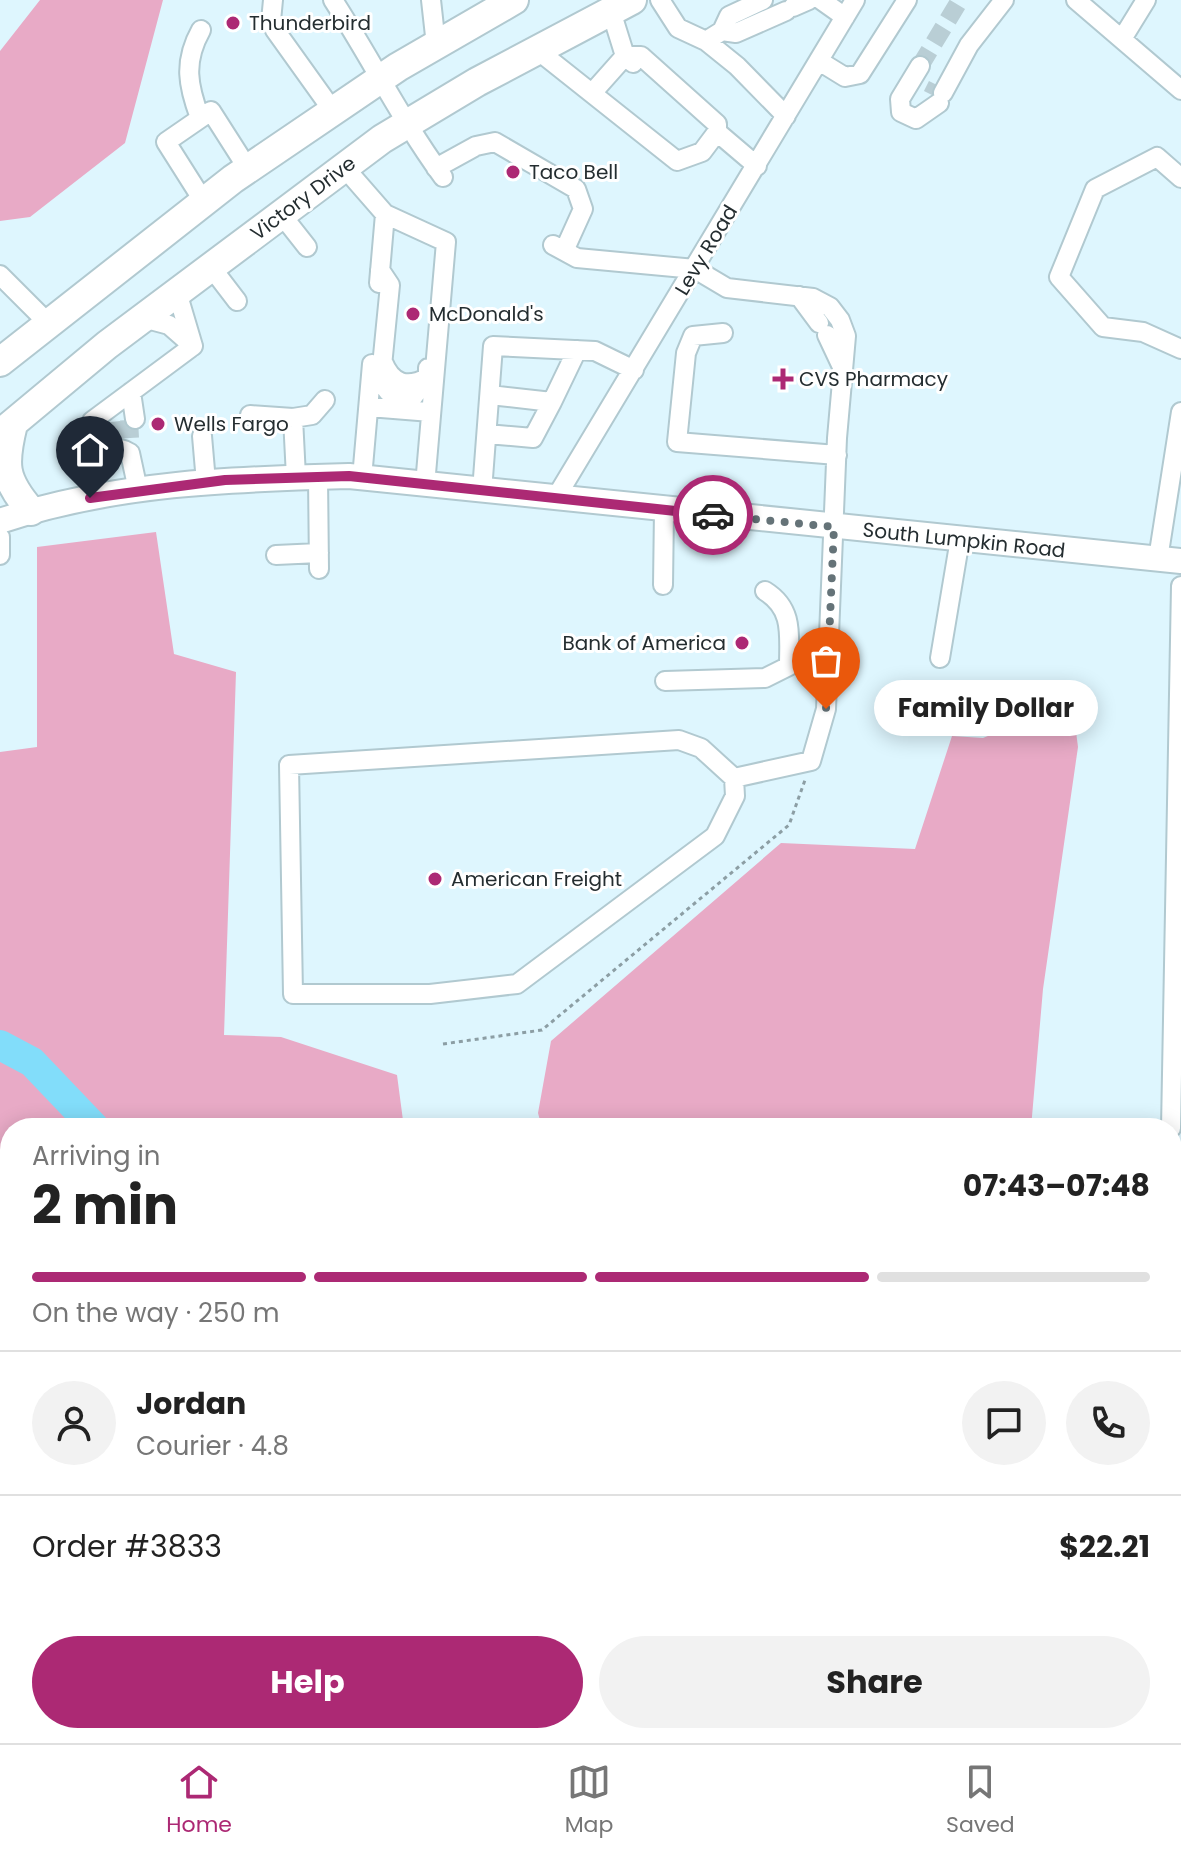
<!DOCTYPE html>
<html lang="en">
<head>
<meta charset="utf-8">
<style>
	:root { --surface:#fff; --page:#f2f2f2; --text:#222; --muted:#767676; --line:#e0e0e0; --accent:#ac2974 }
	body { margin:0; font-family:Poppins,sans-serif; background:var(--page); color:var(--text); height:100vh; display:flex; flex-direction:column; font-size:30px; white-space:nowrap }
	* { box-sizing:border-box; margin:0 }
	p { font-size:26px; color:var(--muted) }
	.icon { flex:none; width:44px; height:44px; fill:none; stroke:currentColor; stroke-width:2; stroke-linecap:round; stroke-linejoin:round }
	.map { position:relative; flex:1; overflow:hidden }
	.side { position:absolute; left:0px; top:1118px; width:1182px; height:626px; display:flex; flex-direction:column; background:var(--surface); border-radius:32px 32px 0 0; box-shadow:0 4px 20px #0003 }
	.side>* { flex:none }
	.pin { position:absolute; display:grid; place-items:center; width:68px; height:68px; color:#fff; margin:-82px -34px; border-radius:50% 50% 50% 0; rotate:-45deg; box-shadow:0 0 8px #0007 }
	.pin .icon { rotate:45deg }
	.courier { position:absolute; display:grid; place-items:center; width:80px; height:80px; margin:-40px; border:6px solid #ac2974; border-radius:50%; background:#fff; color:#222; box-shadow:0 2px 10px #0007 }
	.bubble { position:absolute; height:56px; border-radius:28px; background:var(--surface); box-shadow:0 4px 20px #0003; font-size:26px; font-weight:700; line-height:56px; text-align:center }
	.overview em { font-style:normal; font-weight:700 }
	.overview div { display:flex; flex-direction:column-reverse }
	.overview { display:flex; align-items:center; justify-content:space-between; height:136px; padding:0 32px }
	h1 { font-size:52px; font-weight:700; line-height:60px }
	.bar { display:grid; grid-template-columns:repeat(4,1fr); gap:12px 8px; align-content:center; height:96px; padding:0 32px }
	.bar i { height:10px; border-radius:6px; background:var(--line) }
	.bar .on { background:var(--accent) }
	.bar p { grid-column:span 4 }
	.line { display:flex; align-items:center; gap:20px; padding:0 32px; border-top:2px solid var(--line) }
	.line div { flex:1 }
	.round { display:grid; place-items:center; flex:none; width:84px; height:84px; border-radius:42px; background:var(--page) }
	.cta { display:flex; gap:16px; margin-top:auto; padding:16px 32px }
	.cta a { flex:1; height:92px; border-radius:48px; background:var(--accent); color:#fff; font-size:32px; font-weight:700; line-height:92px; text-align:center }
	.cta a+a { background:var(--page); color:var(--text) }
	.dock { display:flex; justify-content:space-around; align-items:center; height:112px; border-top:2px solid var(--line); background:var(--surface); font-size:22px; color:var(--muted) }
	.dock a { display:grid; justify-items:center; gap:4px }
	.dock .on { color:var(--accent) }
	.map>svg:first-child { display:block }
	.green { fill:#e8aac6 }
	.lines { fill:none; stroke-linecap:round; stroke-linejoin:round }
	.river { stroke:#82ddfa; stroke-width:30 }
	.minor-tunnel { stroke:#b9ced5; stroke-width:18; stroke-dasharray:18 9; stroke-linecap:butt }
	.minor-casing { stroke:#b1c9d0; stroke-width:22 }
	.major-casing { stroke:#b1c9d0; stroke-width:28 }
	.highway-casing { stroke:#b1c9d0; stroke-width:32 }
	.path { stroke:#8c9ea4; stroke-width:3; stroke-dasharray:4 4; stroke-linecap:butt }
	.minor { stroke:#fff; stroke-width:18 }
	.major { stroke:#fff; stroke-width:24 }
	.highway { stroke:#fff; stroke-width:28 }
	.done { stroke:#657378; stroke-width:8; stroke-dasharray:0 14.4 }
	.route { stroke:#ac2974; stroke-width:10 }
	.poi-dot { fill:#ac2974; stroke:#fff; stroke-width:3 }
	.labels { text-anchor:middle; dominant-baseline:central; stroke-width:6; stroke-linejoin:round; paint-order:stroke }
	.poi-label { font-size:20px; fill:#242d30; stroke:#fff; text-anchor:start }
	.street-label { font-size:20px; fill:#242d30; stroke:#fff }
</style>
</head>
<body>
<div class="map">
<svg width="1181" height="1743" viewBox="0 0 1181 1743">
	<rect width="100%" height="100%" fill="#def6fe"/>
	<path class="green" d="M40 0H163L125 143 30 217 0 221V51Z
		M156 532 174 654 236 672 224 1035 281 1037 397 1075 404 1128H10V1734H524L518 1743H14L0 1720V752L37 747V547Z
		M1072 701 1078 747 1043 989 1031 1128H542L538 1113 551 1041 781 843 915 849 952 736 983 738Z"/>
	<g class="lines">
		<path class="river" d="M0 1045 32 1062 95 1128
			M290 1734 296 1743"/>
		<path class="minor-tunnel" d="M920 66 960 0
			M932 95 937 85
			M129 420 130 438
			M111 422 113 439"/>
		<defs>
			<path id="minor" d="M273 0 271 21 275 30 333 111
				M333 0C371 59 402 121 443 177
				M431 0 436 45
				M660 0 678 28 706 41 722 31 736 33 786 11
				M821 0 845 17
				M1076 0 1181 90
				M793 7 809 0
				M611 11 625 56 633 63
				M722 31 729 16 763 0
				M1122 39 1146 0
				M706 41 737 66 786 116
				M536 49 677 161 702 152 717 132
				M819 61 845 77 860 74 907 0
				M920 66 900 99 901 112 916 119 939 103
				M593 92 625 56H641L717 124V132L757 166
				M943 93 969 45 1004 0
				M200 118C188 86 183 62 201 30
				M344 167 385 214 446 242 425 485
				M436 168 476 146 495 142 576 189 583 209 564 251
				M1181 178 1157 157 1095 189 1059 277 1103 327 1143 332 1181 349
				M204 202 166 142 211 111 248 169
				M281 214 307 247
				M553 245 577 258 695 269 727 288 813 298 830 307 840 320 846 336 837 438 826 709 811 761 734 778
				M211 267 237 301
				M380 270 390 285 381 376C385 395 394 399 413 397L428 377V368
				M0 275 49 324
				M379 283 385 214
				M177 292 193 346
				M799 296 819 323
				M143 318 169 325 193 346
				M723 333 693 336 686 353 677 442 837 455
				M827 335 843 369
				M383 362C392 384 407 389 428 377
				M131 392 135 419
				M490 395 552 402 577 350
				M369 407 431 412
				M250 415 293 418 312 415 325 400
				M293 418 296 477
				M487 434 533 438 552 402
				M202 436 206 482
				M318 477 319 569
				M362 478 372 364
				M138 490 130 453C117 444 104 452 91 444L92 421 193 346
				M482 491 493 346 595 351 634 370
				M555 499 855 0
				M0 537V555
				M276 555 319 553
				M1158 559 1181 412
				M663 585 664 510
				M940 658 960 539
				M665 681 765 678 789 666C789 635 794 609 765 591
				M679 740 701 748 734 778 735 796 715 836 517 984 430 994H293L289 765Z
				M1171 1128 1181 586
				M1172 1574H1181
				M1160 1743 1161 1734"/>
			<path id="major" d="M0 521C112 483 232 479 349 476L1181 561"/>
			<path id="highway" d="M0 362 233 179 398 67 514 0
				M13 424C3 464 3 479 31 511
				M0 434 107 345 382 139 477 82 632 0"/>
		</defs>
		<use href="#minor" class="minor-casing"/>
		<use href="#major" class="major-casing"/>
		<use href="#highway" class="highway-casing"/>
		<path class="path" d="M443 1044 542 1030 789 825 805 780"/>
		<use href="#minor" class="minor"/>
		<use href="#major" class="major"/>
		<use href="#highway" class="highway"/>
	</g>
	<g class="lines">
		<path class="done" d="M713 515 834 527 826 709"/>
		<path class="route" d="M90 498 225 480 349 476 713 515"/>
	</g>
	<g class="poi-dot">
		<circle cx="233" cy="23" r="8"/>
		<circle cx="513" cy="172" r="8"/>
		<circle cx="413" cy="314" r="8"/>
		<path d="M779 367h8v8h8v8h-8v8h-8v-8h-8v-8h8z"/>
		<circle cx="158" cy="424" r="8"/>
		<circle cx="742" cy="643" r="8"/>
		<circle cx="435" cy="879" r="8"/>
	</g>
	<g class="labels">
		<g class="poi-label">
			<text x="249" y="23">Thunderbird</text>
			<text x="529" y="172">Taco Bell</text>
			<text x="429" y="314">McDonald's</text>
			<text x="799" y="379">CVS Pharmacy</text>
			<text x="174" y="424">Wells Fargo</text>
			<text x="726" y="643" text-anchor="end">Bank of America</text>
			<text x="451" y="879">American Freight</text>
		</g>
		<g class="street-label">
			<text transform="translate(303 198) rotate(-37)">Victory Drive</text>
			<text transform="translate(706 250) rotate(-59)">Levy Road</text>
			<text transform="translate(964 540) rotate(6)">South Lumpkin Road</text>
		</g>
	</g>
</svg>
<div class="pin" style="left:826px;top:709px;background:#ea580c"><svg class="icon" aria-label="bag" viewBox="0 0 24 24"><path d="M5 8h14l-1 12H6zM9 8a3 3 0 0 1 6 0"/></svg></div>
<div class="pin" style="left:90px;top:498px;background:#1f2937"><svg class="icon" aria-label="home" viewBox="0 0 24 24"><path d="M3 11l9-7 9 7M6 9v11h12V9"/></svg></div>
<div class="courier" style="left:713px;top:515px"><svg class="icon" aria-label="car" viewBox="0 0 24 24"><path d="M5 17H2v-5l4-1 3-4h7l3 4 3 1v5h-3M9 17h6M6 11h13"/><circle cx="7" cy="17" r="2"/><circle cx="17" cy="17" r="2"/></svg></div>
<div class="bubble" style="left:874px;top:680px;width:224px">Family Dollar</div>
<section class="side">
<div class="overview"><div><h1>2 min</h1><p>Arriving in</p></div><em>07:43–07:48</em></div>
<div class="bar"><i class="on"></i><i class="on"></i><i class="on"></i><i></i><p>On the way · 250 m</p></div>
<div class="line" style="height:144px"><a class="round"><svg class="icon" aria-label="person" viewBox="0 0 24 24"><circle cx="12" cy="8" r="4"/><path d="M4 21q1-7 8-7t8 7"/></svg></a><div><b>Jordan</b><p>Courier · 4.8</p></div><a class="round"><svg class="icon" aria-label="chat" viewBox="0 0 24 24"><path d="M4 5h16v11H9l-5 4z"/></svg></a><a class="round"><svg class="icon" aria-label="phone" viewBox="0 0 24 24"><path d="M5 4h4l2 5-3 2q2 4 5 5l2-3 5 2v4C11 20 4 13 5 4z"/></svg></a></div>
<div class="line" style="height:104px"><div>Order #3833</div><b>$22.21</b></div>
<div class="cta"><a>Help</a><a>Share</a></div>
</section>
</div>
<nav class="dock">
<a class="on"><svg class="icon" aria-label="home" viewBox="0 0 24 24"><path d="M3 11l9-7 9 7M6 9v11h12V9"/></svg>Home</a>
<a><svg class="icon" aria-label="map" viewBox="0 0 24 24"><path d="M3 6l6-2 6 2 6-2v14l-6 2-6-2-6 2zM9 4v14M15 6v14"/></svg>Map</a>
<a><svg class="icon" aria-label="saved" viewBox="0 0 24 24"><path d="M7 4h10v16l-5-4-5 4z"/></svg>Saved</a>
</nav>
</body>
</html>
